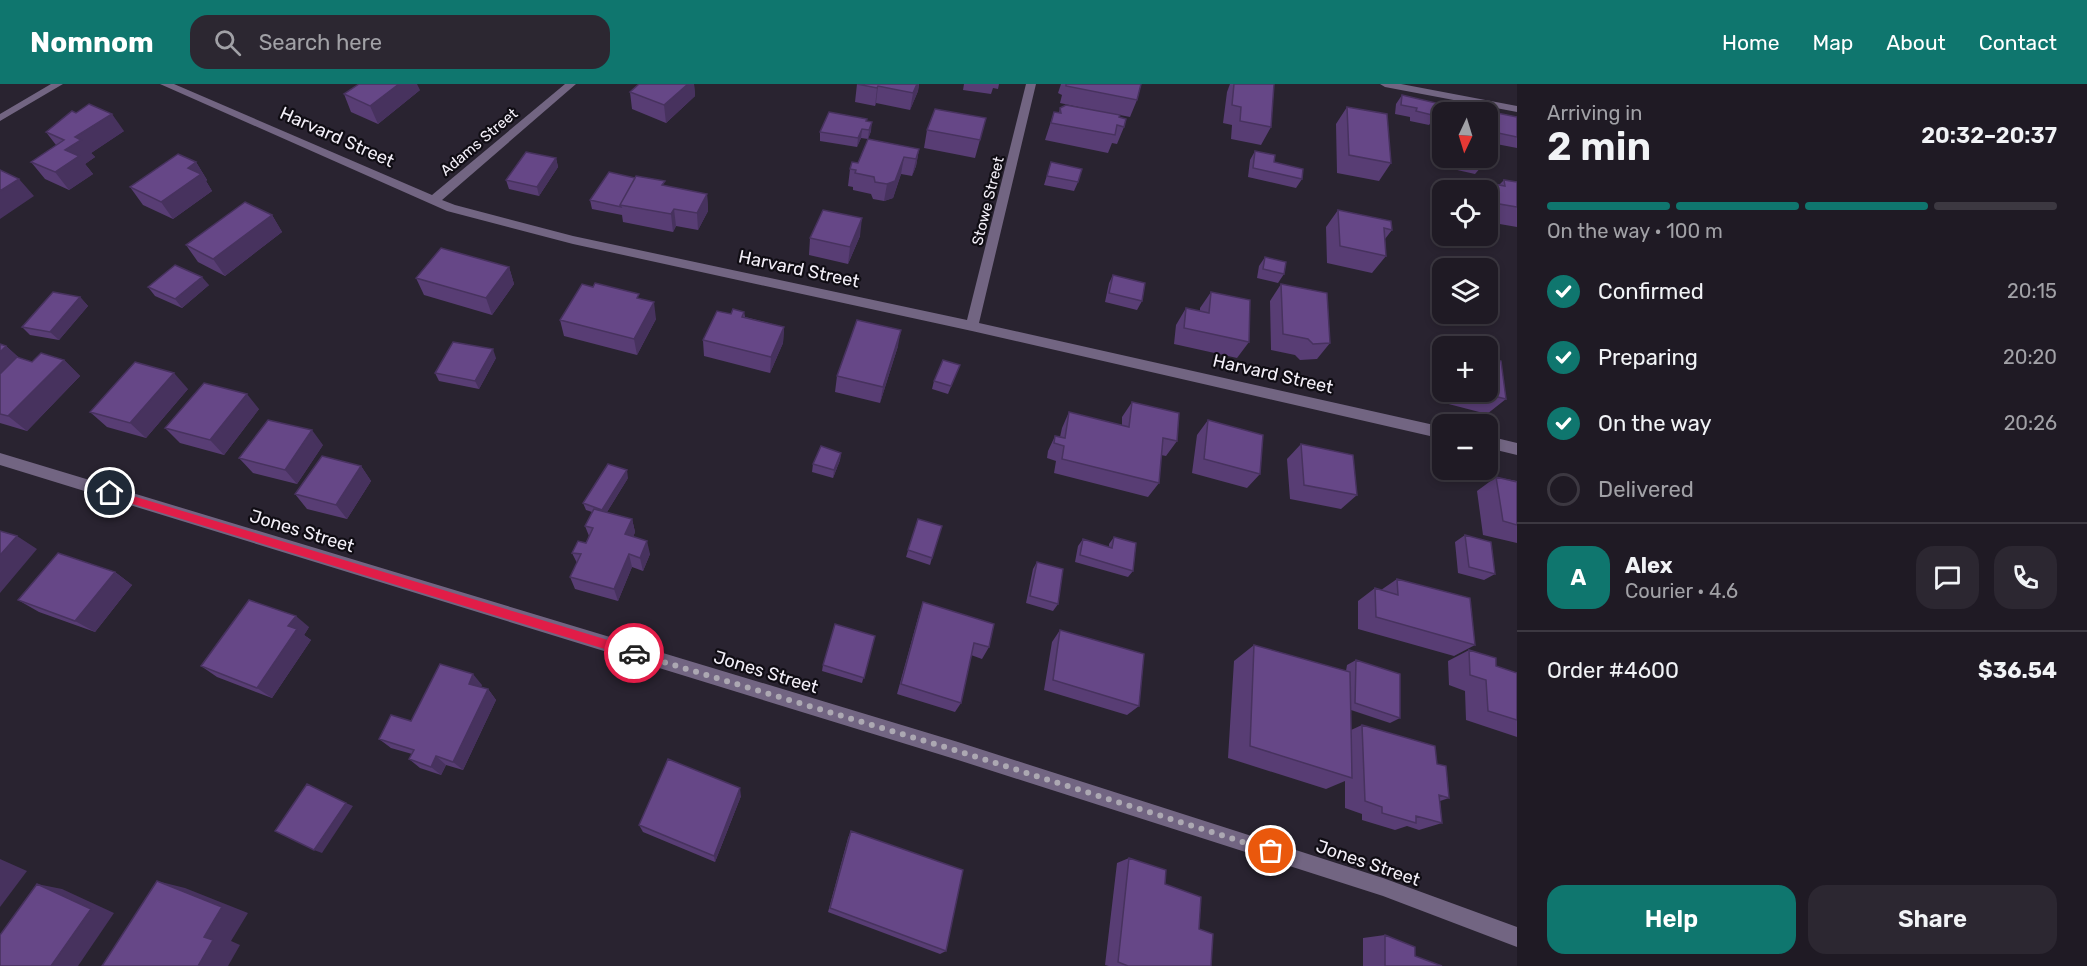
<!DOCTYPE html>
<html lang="en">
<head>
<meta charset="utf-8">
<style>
	:root { --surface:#1f1a24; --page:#2c2731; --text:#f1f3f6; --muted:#a1a1a6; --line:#3c3841; --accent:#0f766e }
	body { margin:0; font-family:Rubik,sans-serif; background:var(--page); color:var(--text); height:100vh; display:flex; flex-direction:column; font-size:22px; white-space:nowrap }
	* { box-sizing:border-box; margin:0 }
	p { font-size:20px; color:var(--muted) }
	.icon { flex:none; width:33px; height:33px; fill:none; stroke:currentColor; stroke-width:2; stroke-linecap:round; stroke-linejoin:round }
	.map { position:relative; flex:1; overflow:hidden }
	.details { display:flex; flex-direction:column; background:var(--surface); width:570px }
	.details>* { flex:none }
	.needle { width:39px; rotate:184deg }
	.buttons { position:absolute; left:1432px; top:18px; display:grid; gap:12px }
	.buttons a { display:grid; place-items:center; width:66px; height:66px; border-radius:12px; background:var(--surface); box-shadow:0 3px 9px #0003,0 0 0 2px var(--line); font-size:30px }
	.pin { position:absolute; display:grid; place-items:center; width:51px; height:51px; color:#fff; margin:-26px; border:3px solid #fff; border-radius:50%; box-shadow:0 2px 6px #0007 }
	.courier { position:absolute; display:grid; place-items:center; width:60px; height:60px; margin:-30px; border:4px solid #e11d48; border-radius:50%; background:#fff; color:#222; box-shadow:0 2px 8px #0007 }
	.headline em { font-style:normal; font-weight:600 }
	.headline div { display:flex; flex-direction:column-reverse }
	.headline { display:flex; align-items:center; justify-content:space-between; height:102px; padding:0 30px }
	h1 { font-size:39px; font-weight:600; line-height:45px }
	.bar { display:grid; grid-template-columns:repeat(4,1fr); gap:9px 6px; align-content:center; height:72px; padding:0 30px }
	.bar i { height:8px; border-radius:4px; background:var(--line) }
	.bar .active { background:var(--accent) }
	.bar p { grid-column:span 4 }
	.line { display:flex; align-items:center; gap:15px; padding:0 30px; border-top:2px solid var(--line) }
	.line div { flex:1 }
	.round { display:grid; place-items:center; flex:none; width:63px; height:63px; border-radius:18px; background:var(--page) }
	ol { padding:0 30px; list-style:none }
	li { display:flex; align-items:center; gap:18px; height:66px }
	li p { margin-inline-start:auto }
	li .icon { padding:6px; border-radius:50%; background:var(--accent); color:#fff; stroke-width:4 }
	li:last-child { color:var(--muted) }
	li i { width:33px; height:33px; border:3px solid var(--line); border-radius:50% }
	.cta { display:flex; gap:12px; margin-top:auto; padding:12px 30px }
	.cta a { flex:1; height:69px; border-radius:18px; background:var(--accent); color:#fff; font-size:24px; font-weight:600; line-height:69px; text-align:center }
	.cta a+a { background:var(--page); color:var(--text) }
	header { display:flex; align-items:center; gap:36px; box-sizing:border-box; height:84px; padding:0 30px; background:var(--accent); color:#fff }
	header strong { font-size:28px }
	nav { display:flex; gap:33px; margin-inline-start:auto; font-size:21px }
	.search { width:420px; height:54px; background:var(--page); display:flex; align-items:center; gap:15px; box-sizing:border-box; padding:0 21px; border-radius:18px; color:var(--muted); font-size:22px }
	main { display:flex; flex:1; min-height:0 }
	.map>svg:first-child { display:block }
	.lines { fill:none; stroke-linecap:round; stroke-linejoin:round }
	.minor { fill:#726582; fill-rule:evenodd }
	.wall { fill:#583d74 }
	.shaded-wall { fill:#47325e }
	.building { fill:#664787; stroke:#47325e; stroke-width:1.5 }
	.route { fill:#e11d48 }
	.done { stroke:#aca8b2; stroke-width:6; stroke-dasharray:0 10.8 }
	.labels { text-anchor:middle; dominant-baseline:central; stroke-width:4.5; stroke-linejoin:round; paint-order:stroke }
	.far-street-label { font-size:15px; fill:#f3eff8; stroke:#100d14 }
	.street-label { font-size:18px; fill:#f3eff8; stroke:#100d14 }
</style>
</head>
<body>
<header>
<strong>Nomnom</strong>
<div class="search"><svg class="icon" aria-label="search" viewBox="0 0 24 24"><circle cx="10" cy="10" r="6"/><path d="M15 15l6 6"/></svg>Search here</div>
<nav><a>Home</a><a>Map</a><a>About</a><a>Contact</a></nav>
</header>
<main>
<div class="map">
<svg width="1517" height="882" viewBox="0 0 1517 882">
	<rect width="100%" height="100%" fill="#292330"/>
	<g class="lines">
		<path class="minor" d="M51 0H63L0 37V30Z
			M160 0H174L432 111 565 0H576L442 116 455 121 573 152 967 236 1026 0H1036L979 239 1443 343V355L972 247 573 160 447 127Z
			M1380 0H1401L1517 22V28L1385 3Z
			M1488 352 1517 359V371L1488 364Z
			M0 369 958 658 1383 794 1517 843V863L1383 812 958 676 0 381Z"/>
	</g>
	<path class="wall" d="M639 0H694L695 12 666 39 632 25 630 8Z
		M857 0H919L918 7 910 26 876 19 875 22 855 18Z
		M964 0H999L998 5 993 4 991 10 963 6Z
		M1061 0H1141L1137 16 1130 33 1120 31 1119 33 1124 43 1117 60 1112 59 1108 69 1045 56 1054 28 1059 29 1060 24 1111 30 1060 19 1062 11 1058 9Z
		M1230 0H1274L1271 43 1261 61 1231 55 1232 41 1223 39 1227 8Z
		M420 6 378 40 351 28 344 10Z
		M1402 11 1436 32 1429 41 1410 37V33L1395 30 1396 20Z
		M1347 23 1391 79 1379 97 1337 89 1336 40Z
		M1497 29 1517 33V64L1491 59 1489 38Z
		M986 34 975 74 924 64 927 46Z
		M866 37 871 47 868 55 919 65 916 82 912 92 901 90 893 114 884 117 873 115 871 110 853 106V103L848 102 850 85 858 79 868 55 861 54 857 63 820 57V48Z
		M1443 42V74H1488V43L1490 73 1475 90 1435 81V52Z
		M124 47 91 69 95 73 85 80 93 90 69 106 45 95 31 78 56 61 46 48Z
		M1255 67 1302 95 1296 104 1248 93 1250 76Z
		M556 74 558 83 539 112 509 105 506 96Z
		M196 78 207 96 206 97 212 107 173 135 143 121 130 103Z
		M1051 78 1078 98 1074 107 1044 101Z
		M1471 96 1499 101 1504 96 1517 98V143L1488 138V106H1462Z
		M665 102 707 110 708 127 698 146 676 142 673 148 623 138 622 131 592 125 590 116Z
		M1338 126 1392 146 1385 155 1386 172 1372 189 1327 179 1326 143Z
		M272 131 282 148 225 192 198 178 186 161Z
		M860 152 848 180 809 171 810 154Z
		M1265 173 1284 190 1278 199 1257 194 1259 182Z
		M509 183 514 200 492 231 424 211 416 194Z
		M1113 191 1142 217 1137 226 1105 218 1109 199Z
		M1281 200 1330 259 1317 275 1300 276 1295 271 1271 266 1270 217Z
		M209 201 182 224 155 212 148 203Z
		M1211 208 1249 258 1237 274 1174 260 1176 241 1186 224 1200 227V224Z
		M80 213 88 222 59 256 30 251 22 243Z
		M640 214 656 235 637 271 564 252 560 236Z
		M744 228 745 233 784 243 783 259 770 289 704 272 703 256 731 230Z
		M0 260 6 262 19 274 32 278 64 276 80 292 27 347 0 339Z
		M898 262 880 319 835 308 837 292Z
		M496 274 479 305 439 297 435 289Z
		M960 281 948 310 932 305 934 297Z
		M1443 286V308H1488L1506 315 1487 330 1437 317 1435 294Z
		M188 305 146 354 107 343 90 328Z
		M1132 318 1177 357 1166 372 1161 371 1159 399 1148 413 1054 389 1056 377 1047 374 1048 367 1055 352 1060 353 1062 344 1069 328 1122 341V333Z
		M259 325 224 371 180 359 165 344Z
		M1208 336 1260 390 1247 404 1192 389 1197 351Z
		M1301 360 1357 411 1341 425 1290 415 1287 375Z
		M323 361 297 400 253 389 239 374Z
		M841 369 840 376 833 394 812 388 813 380Z
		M361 382 371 397 347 435 307 425 295 410Z
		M1496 393 1517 397V459L1483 451 1477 407Z
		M628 394 607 428 632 435 635 448 633 453 650 470 643 487 632 483 618 517 575 505 570 493 577 479 572 469 586 459 589 452 585 442 592 428 586 426 583 419Z
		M918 435 932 474 930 481 906 473Z
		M1465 451 1495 490 1484 496 1458 489 1455 458Z
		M1114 453 1133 487 1128 493 1075 478 1078 462 1083 455 1109 463V460Z
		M1037 478 1058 520 1053 527 1026 519 1033 485Z
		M115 488 132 501 95 548 39 528 18 516Z
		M1397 495 1475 561 1454 572 1358 545V517L1375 504 1381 506Z
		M923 518 989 563 982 575 971 571 961 619 955 628 897 610 919 530Z
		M309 543 304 551 311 556 272 614 217 593 201 582Z
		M1060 546 1139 622 1127 631 1044 606 1052 558Z
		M875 552 862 599 822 587 823 581Z
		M1254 561 1346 587 1347 581 1356 576 1400 634 1390 639 1351 626V646L1362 641 1437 680 1449 714 1440 717 1442 739 1419 746 1407 742 1395 746 1362 736V730L1345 724V697L1326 705 1228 674 1234 577Z
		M1469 566 1496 582 1517 589V653L1466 636 1465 607 1449 601 1448 577Z
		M482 601 481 603 488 605 496 616 463 686 446 681 441 691 420 684 409 675 412 670 391 664 379 655 411 637Z
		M741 712 715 778 643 748 639 741Z
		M851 747 946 867 940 870 828 828 848 754Z
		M1129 774 1165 800 1199 845 1211 882H1109L1105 881 1117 779Z
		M1385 851 1415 872 1442 882H1363V854Z"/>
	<path class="shaded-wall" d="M399 0H417L420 6 378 40 370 22Z
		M688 0H694L695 12 666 39 664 21Z
		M917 0H919L918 7 910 26 913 9Z
		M878 2 876 19 875 22 877 4Z
		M112 30 124 47 91 69 95 73 85 80 93 90 69 106 55 88 65 66 75 53Z
		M872 38 871 47 868 55 869 46Z
		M862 45 861 54 857 63 858 54Z
		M919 65 916 82 912 92 916 75Z
		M904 73 901 90 893 114 884 117 887 100Z
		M556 74 558 83 539 112 537 103Z
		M196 78 207 96 206 97 212 107 173 135 161 118 188 84Z
		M19 95 34 112 0 135V107Z
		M707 110 708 127 698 146 697 129Z
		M674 125 676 142 673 148 671 130Z
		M272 131 282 148 225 192 213 175Z
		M862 134 860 152 848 180 850 163Z
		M509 183 514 200 492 231 486 214Z
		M202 193 209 201 182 224 175 215Z
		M80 213 88 222 59 256 50 248Z
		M654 218 656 235 637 271 634 255Z
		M784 243 783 259 770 289 771 273Z
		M901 246 898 262 880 319 883 303Z
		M6 262 24 278 0 302V268Z
		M493 265 496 274 479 305 475 297Z
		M64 276 80 292 27 347 8 332Z
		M174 289 188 305 146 354 130 339Z
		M247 310 259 325 224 371 210 356Z
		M312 346 323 361 297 400 285 386Z
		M841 369 840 376 833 394 834 386Z
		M361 382 371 397 347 435 336 421Z
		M627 386 628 394 604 433 602 426Z
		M632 435 635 448 629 464 625 450Z
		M17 452 37 465 0 509V471Z
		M647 457 650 470 643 487 640 474Z
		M629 470 632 483 618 517 614 505Z
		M115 488 132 501 95 548 75 537Z
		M296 532 309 543 304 551 311 556 272 614 257 604 288 542Z
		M473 590 482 601 477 610 469 600Z
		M488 605 496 616 463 686 453 678Z
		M436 672 446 681 441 691 431 683Z
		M740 704 741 712 715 778 714 772Z
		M346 719 353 722 322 769 314 766Z
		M0 775 27 787 0 823Z
		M157 797 185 804 248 829 231 857 240 861 228 882H198L204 853Z
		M37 800 62 805 114 829 78 882H51Z"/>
	<path class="building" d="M359 0H399L370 22 344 10Z
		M639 0H688L664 21 630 8Z
		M857 0H917L913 9 878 2 877 4Z
		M1066 0H1141L1137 16 1066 2Z
		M1234 0H1274L1271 43 1240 37 1241 23 1232 21Z
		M1402 11 1436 19V32L1416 27 1417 24 1401 21Z
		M89 20 112 30 75 53 81 56 65 66 79 72 55 88 31 78 64 56 46 48 72 27 76 29Z
		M1066 21 1120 31 1119 33 1126 35 1124 43 1117 41 1115 51 1051 39 1054 28 1061 29 1060 24Z
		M1347 23 1387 30 1391 79 1349 71Z
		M935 25 986 34 980 56 927 46Z
		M829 28 867 35 866 37 872 38 869 46 862 45 858 54 820 48Z
		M1497 29 1517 33V53L1498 49Z
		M1488 43H1489L1490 73H1488Z
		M868 55 919 65 916 75 904 73 895 97 887 100 875 98 874 93 855 89 856 86 850 85 852 78 858 79Z
		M1255 67 1275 71 1274 78 1303 85 1302 95 1253 84Z
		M526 68 556 74 537 103 506 96Z
		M178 70 196 78 188 84 201 90 161 118 130 103Z
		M1051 78 1082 85 1078 98 1047 92Z
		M0 86 19 95 0 107Z
		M609 88 635 94 620 121 621 123 590 116Z
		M636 92 665 97 662 101 707 110 697 129 674 125 671 130 620 121Z
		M1471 96 1505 102 1504 96 1517 98V123L1488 118V106H1473Z
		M245 118 272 131 213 175 186 161Z
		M823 126 862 134 850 163 810 154Z
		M1338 126 1391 137 1392 146 1384 144 1386 172 1340 162Z
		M441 164 509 183 486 214 416 194Z
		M1265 173 1286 178 1284 190 1263 185Z
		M175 181 202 193 175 215 148 203Z
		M1113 191 1145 199 1142 217 1109 209Z
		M595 199 639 210 637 214 654 218 634 255 560 236 582 200 593 203Z
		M1281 200 1327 209 1330 259 1313 260 1308 255 1283 250Z
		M53 208 80 213 50 248 22 243Z
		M1211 208 1250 216 1249 258 1184 244 1186 224 1209 229Z
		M733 225 744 228 742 233 784 243 771 273 703 256 717 227 731 230Z
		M857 236 901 246 883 303 837 292Z
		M453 258 493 265 475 297 435 289Z
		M0 260 6 262 0 268Z
		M41 269 64 276 8 332 0 330V290L17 273 32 278Z
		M1488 274 1501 277 1506 315 1477 308H1488Z
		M943 276 960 281 951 302 934 297Z
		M135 278 174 289 130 339 90 328Z
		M204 299 247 310 210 356 165 344Z
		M1132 318 1179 329 1177 357 1163 354 1159 399 1062 375 1064 362 1054 359 1055 352 1065 354 1069 328 1129 343Z
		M268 336 312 346 285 386 239 374Z
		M1208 336 1263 351 1260 390 1204 375Z
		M1301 360 1353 371 1357 411 1304 401Z
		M821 362 841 369 834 386 813 380Z
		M322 372 361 382 336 421 295 410Z
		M608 380 627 386 602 426 583 419Z
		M1496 393 1517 398V441L1503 437Z
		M594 425 632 435 625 450 647 457 640 474 629 470 614 505 570 493 581 470 572 469 578 457 586 459 593 444 585 442Z
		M918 435 942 442 932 474 908 466Z
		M0 447 17 452 0 471Z
		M1465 451 1491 458 1495 490 1469 483Z
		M1114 453 1136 459 1133 487 1080 471 1083 455 1112 464Z
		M58 469 115 488 75 537 18 516Z
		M1037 478 1063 485 1058 520 1030 512Z
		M1397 495 1470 514 1475 561 1376 533 1375 504 1398 511Z
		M249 516 296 532 288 542 297 545 257 604 201 582Z
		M923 518 994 540 989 563 974 559 961 619 901 600Z
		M835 540 875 552 864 594 823 581Z
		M1060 546 1144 570 1139 622 1053 596Z
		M1254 561 1350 588 1352 694 1250 662Z
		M1469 566 1496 574V582L1517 589V636L1488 627 1486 596 1470 591Z
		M1356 576 1400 590V634L1355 619Z
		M440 580 473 590 469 600 488 605 453 678 436 672 431 683 409 675 414 666 379 655 391 631 411 637Z
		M1362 641 1435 662 1437 680 1446 682 1449 714 1439 711 1442 739 1416 732V739L1382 729V723L1365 717Z
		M668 675 740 704 714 772 639 741Z
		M307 700 346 719 314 766 275 747Z
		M851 747 963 786 946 867 830 824Z
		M1129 774 1166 786 1165 800 1201 813 1199 845 1213 850 1211 882H1128L1118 878Z
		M157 797 222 823 204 853 213 856 198 882H102Z
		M37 800 91 825 51 882H0V851Z
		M1385 851 1415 863V872L1442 882H1385Z"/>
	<path class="route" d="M110 405 634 564 639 569 634 574 110 413 105 409Z"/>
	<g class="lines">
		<path class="done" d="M634 569 958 667 1271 767"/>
	</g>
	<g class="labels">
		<g class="far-street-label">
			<text transform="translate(479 58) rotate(-40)">Adams Street</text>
			<text transform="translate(988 117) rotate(-76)">Stowe Street</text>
		</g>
		<g class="street-label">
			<text transform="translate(337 53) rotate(24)">Harvard Street</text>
			<text transform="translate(799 185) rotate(12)">Harvard Street</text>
			<text transform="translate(1273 290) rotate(13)">Harvard Street</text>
			<text transform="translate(302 447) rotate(17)">Jones Street</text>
			<text transform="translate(766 588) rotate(17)">Jones Street</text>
			<text transform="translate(1368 779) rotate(19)">Jones Street</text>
		</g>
	</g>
</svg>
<div class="buttons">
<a><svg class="needle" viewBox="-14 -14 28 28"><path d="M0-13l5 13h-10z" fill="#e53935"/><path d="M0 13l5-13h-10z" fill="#a1a1a6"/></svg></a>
<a><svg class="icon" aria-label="locate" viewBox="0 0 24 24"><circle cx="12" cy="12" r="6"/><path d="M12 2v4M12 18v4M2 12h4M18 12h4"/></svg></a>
<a><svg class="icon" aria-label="layers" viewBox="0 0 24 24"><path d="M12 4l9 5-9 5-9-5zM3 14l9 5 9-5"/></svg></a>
<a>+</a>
<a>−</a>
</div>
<div class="pin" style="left:1271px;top:767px;background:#ea580c"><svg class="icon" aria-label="bag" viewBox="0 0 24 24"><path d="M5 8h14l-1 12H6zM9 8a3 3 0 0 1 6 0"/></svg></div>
<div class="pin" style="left:110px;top:409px;background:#1f2937"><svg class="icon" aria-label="home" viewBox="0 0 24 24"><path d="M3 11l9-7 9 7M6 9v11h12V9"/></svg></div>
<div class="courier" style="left:634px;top:569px"><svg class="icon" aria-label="car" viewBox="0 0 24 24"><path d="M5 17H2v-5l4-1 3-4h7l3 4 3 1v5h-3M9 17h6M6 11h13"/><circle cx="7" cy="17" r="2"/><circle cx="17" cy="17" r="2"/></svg></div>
</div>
<section class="details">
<div class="headline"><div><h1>2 min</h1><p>Arriving in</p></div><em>20:32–20:37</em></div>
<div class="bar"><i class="active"></i><i class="active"></i><i class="active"></i><i></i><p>On the way · 100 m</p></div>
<ol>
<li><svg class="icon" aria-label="check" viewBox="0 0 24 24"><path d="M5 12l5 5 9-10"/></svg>Confirmed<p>20:15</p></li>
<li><svg class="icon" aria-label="check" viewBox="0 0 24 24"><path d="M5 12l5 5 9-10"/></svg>Preparing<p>20:20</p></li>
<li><svg class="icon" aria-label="check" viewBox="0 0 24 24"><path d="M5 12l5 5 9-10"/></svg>On the way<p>20:26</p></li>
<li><i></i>Delivered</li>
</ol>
<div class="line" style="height:108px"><b class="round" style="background:var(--accent);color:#fff">A</b><div><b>Alex</b><p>Courier · 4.6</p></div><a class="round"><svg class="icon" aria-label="chat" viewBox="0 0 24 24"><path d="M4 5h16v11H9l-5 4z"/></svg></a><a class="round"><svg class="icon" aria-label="phone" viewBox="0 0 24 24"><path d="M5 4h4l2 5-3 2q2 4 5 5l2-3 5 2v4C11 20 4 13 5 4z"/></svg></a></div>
<div class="line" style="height:78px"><div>Order #4600</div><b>$36.54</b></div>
<div class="cta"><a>Help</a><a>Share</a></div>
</section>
</main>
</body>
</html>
